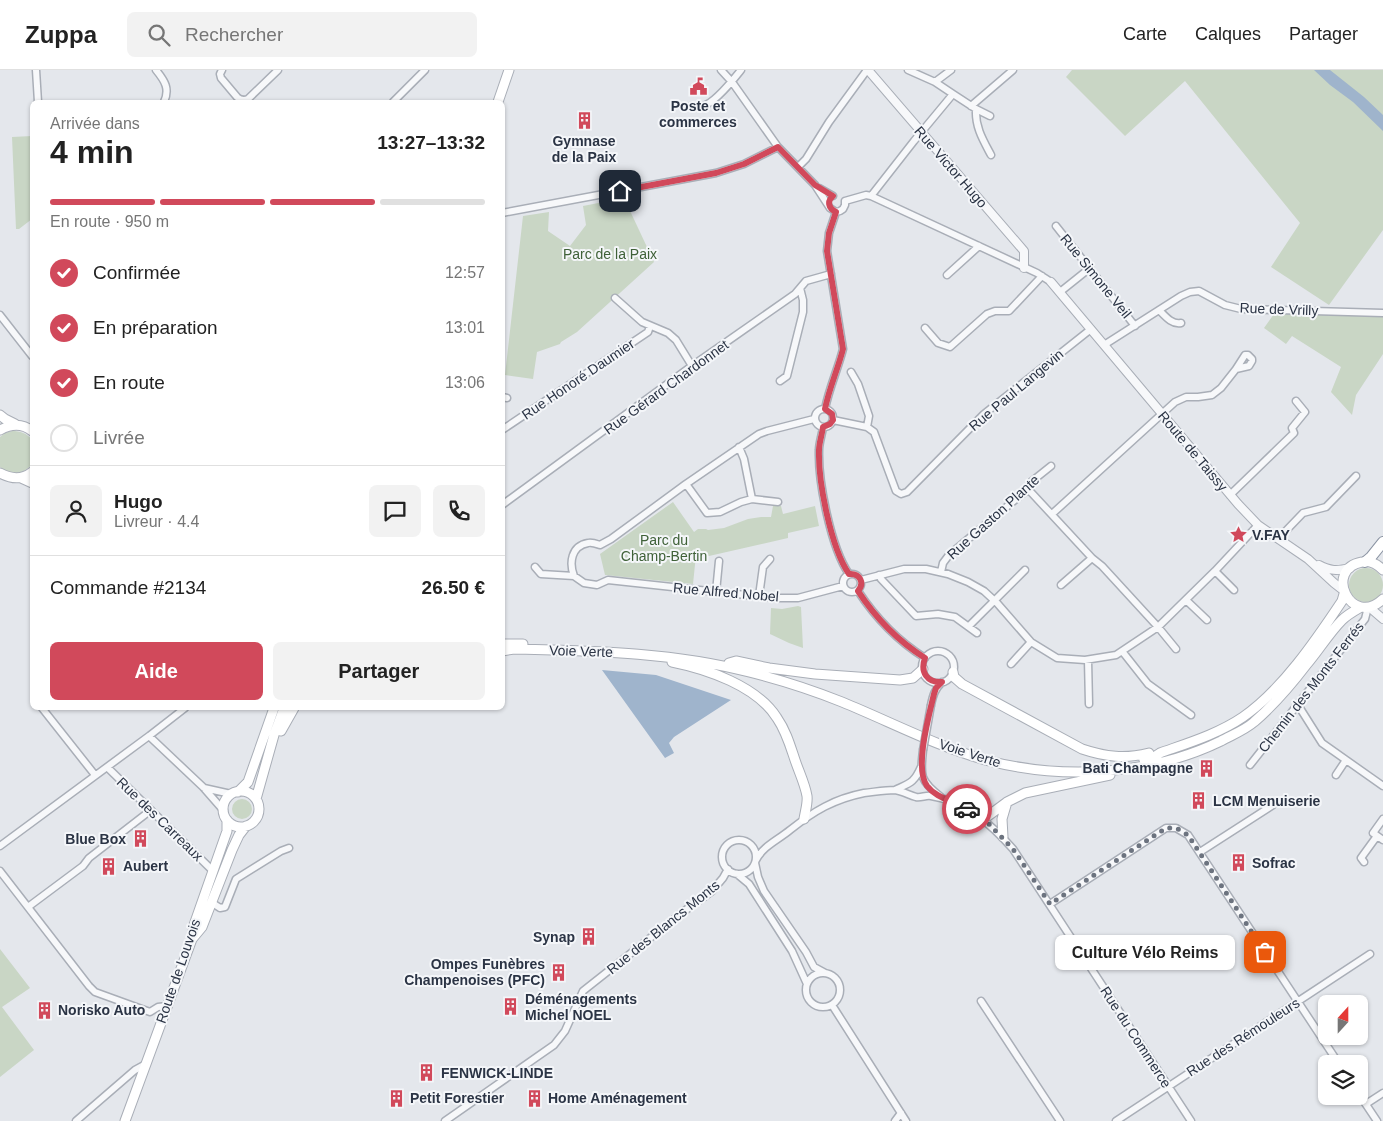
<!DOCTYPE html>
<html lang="fr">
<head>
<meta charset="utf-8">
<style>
	:root { --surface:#fff; --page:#f2f2f2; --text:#222; --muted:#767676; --line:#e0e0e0; --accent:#d1495b }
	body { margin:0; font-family:Helvetica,sans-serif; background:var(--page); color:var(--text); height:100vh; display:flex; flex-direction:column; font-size:19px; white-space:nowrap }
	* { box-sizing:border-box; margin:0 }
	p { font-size:16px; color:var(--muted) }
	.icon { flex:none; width:28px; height:28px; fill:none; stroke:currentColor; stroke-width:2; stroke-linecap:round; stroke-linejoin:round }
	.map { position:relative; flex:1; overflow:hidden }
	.details { position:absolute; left:30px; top:30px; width:475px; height:610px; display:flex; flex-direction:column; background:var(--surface); border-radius:8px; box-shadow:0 1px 4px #0004 }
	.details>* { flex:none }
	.needle { width:32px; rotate:21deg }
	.controls { position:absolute; left:1318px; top:925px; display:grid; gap:10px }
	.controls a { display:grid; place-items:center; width:50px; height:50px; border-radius:8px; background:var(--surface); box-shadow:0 1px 4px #0004; font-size:25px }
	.pin { position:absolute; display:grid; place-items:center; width:42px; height:42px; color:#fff; margin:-21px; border-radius:10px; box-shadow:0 2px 8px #0006 }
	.courier { position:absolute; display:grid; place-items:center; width:50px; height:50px; margin:-25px; border:4px solid #d1495b; border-radius:50%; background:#fff; color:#222; box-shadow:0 1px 6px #0007 }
	.bubble { position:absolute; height:35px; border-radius:8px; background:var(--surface); box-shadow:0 1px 4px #0004; font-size:16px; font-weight:600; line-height:35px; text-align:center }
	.head em { font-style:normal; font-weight:600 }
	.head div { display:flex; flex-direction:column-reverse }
	.head { display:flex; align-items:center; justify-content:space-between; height:85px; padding:0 20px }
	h1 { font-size:32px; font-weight:600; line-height:38px }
	.bar { display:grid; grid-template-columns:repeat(4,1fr); gap:8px 5px; align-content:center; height:60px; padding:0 20px }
	.bar i { height:6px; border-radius:4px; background:var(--line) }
	.bar .selected { background:var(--accent) }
	.bar p { grid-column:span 4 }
	.line { display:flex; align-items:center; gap:12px; padding:0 20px; border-top:1px solid var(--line) }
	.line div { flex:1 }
	.round { display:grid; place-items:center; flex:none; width:52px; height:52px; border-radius:8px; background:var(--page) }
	ol { padding:0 20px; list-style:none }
	li { display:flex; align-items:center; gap:15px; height:55px }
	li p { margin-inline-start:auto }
	li .icon { padding:5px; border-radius:50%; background:var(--accent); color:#fff; stroke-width:4 }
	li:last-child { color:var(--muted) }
	li i { width:28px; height:28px; border:2px solid var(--line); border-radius:50% }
	.button { display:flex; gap:10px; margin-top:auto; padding:10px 20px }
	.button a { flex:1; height:58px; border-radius:8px; background:var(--accent); color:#fff; font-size:20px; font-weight:600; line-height:58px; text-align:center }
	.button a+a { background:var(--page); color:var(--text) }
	header { display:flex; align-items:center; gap:30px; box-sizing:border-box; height:70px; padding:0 25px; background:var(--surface); border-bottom:1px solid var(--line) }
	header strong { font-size:24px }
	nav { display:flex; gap:28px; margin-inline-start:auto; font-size:18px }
	.search { width:350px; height:45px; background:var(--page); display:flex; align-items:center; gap:12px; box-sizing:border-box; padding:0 18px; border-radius:8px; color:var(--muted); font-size:19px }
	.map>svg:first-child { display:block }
	.green { fill:#c9d6c5 }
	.water { fill:#9fb4cc }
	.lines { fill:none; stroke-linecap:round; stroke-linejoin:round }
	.minor-casing { stroke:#a9aeb7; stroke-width:9 }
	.tertiary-casing { stroke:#a9aeb7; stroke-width:10 }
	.secondary-casing { stroke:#a9aeb7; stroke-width:11 }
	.trunk-casing { stroke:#8b94a3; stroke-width:12 }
	.minor { stroke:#f7f8fa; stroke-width:6 }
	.tertiary { stroke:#f7f8fa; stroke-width:8 }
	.secondary { stroke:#fff; stroke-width:9 }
	.trunk { stroke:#fff; stroke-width:10 }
	.minor-bridge-casing { stroke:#a9aeb7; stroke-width:9; stroke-linecap:butt }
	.minor-bridge { stroke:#f7f8fa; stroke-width:6 }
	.done { stroke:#6c737f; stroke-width:5; stroke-dasharray:0 9 }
	.route { stroke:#d1495b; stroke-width:6 }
	.labels { text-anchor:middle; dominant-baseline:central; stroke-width:4; stroke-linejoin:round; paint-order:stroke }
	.poi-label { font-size:14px; font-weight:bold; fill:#2b3445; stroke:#f4f6f9; text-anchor:start }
	.street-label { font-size:14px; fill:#2b3445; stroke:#f4f6f9 }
	.park-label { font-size:14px; fill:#3f6138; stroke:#f4f6f9 }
</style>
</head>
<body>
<header>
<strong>Zuppa</strong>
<div class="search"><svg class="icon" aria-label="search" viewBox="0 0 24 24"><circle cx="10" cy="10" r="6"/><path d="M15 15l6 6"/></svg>Rechercher</div>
<nav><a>Carte</a><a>Calques</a><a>Partager</a></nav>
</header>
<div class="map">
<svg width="1383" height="1051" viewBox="0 0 1383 1051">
	<rect width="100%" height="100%" fill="#e4e7ec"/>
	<path class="green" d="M1072 0H1383V160L1329 235 1271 197 1300 153 1185 11 1125 66 1066 7Z
		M32 66V149L19 159H16L12 67Z
		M624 128 654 192 577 262 561 272 560 274 537 282 533 309 505 305 523 146 549 142 548 161 570 176 586 155 583 136Z
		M1274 244 1383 246V284L1356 325 1352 345 1331 322 1341 297 1292 266 1286 274 1264 258Z
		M12 361C20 361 27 363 32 370V394C23 405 11 406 0 397V367L5 363Z
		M673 432 694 462 698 459H706L708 460 724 458 748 449 761 447H771L773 436H781L783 444 815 436 819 456 788 463V468L709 486 696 485 693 514 605 505 600 484Z
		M1349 515a17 17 0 1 1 34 0a17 17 0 1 1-34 0Z
		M798 536 801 537 803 578 789 573 770 564 771 538 782 539Z
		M232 739a10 10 0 1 1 20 0a10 10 0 1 1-20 0Z
		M0 879 30 918 2 937 34 980 0 1007Z"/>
	<path class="water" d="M1314 0H1330L1364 27 1383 45V61L1353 32 1330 15Z
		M602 600 656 605 731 630 674 667 669 673 674 683 665 688Z"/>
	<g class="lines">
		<defs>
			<path id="minor" d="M36 0 38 32
				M156 0C165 11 170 19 164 32
				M222 0 220 4 221 8 237 27C240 30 243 31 248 29L278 0
				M721 0 732 12 778 77 815 115 830 138 836 142 840 141 843 139 845 135V131
				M935 12 951 0
				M953 24 976 39 990 46
				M393 32 425 0
				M691 36C695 37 698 38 703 36 715 33 733 10 741 0
				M971 36 1013 0
				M976 39C975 57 983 70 991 85
				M798 97 806 89 829 52 867 0
				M819 118 833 126
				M871 126 914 71 953 24 935 12 908 0
				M845 131 866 125 871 126 1037 203 1051 212
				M502 143 716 103 744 94 778 77
				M1056 156 1135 256
				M947 205 979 176
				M1060 222 1090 198
				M615 228 642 252 668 263 676 270 692 296
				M1159 240C1165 246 1172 255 1181 253
				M0 245 32 286
				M925 258 938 273 950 277 987 244 995 241H1009L1042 206
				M1104 275 1181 226 1190 222 1199 221 1225 235 1241 239 1383 243
				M1245 285H1248L1252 289V291L1249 296 1236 299Z
				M851 302 858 314 869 346 867 357
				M780 311 787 306 803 242V230L800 218
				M502 327 507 328
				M815 348a9 9 0 1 1 18 0a9 9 0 1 1-18 0Z
				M825 339C829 318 838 299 843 279L827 181 829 163 836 142
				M833 350 867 357 874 362 896 421 901 424 907 422 984 344 1091 259
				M823 357C822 365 819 373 819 380 818 412 831 478 849 504
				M502 360 648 262 650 256
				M739 377 744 389 752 429
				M686 414 707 443 720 442 741 432 752 429 778 432
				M1028 419 1092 488 1102 496 1158 557 1176 579
				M1230 425 1294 363 1292 358 1305 342 1296 331
				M502 435 692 296 795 224 806 211 831 204
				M1052 444 1175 332 1186 327H1198L1212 325 1221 318 1236 299
				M1278 469 1303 443 1326 437 1356 406
				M535 497 541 504 574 506 584 513 597 515 608 510 774 528H798L843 516
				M1215 501 1234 520
				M941 502 943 493 949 485 1028 419 1031 412 1051 396
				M843 513a9 9 0 1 1 18 0a9 9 0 1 1-18 0Z
				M879 505 881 509 916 546 938 544 955 547 977 563
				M574 506C569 493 571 476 588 473 592 472 597 474 600 475L611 469 686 414 759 364 767 361 814 349
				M861 510 904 499H926L948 504 968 512 984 521 997 533 1031 572 1057 588 1085 590 1116 585 1158 557 1215 501 1258 455
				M1061 515 1092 488
				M858 521C875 547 898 571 925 588
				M716 522 719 491
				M759 526 763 497 770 489
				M1186 530 1207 550
				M969 556 1025 500
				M1122 581 1148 614 1191 645
				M922 597a16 16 0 1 1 32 0a16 16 0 1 1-32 0Z
				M1088 590 1089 634
				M1011 594 1031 572
				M931 635C933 625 935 619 942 612
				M1298 635 1322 673 1383 716
				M42 638 95 705
				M149 666 203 717 224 741
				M923 680C920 706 920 711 941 727
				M1250 695 1365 549 1368 537
				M107 697 213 801
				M1336 705 1346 690
				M204 718 231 724
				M895 720C910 713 914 713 921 697
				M1383 749 1373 763 1383 770
				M722 787a17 17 0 1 1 34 0a17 17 0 1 1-34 0Z
				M0 776 149 666 185 638
				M1200 782 1273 735
				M756 790C763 776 778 770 790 760 814 741 834 729 864 723 874 722 885 720 895 720 902 721 909 725 916 727 921 728 926 725 931 726 965 731 991 754 1013 779L1191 1051
				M1364 792 1361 788 1377 766
				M755 793 758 807 764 821 806 882 814 897 825 903
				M0 801 89 916 95 922 150 942 158 937 167 936
				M737 804 749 814 767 842 792 881 807 914
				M211 832 220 838 225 837 236 809 281 781 289 778
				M1050 834 1166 758H1176L1188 765 1339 994
				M28 837 83 796 89 788 151 740
				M806 920a17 17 0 1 1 34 0a17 17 0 1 1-34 0Z
				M981 931 1060 1051
				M832 935 906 1051
				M1359 1024 1377 1051
				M1366 1034 1383 1023
				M76 1051 135 1000 146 994
				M445 1051 554 975 565 961 583 921 683 842 712 821 723 808 728 799
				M895 1051 901 1043
				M1116 1051 1370 884"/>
			<path id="tertiary" d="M868 0 1024 181V198
				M1051 212 1238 434 1258 455 1308 489 1334 513 1343 520
				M1319 495C1330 501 1337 501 1350 498
				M1369 537 1383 549"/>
			<path id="secondary" d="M498 32 509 0
				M0 345 5 349 15 354
				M0 360C11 354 22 353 32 361
				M0 403C11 409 22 410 32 402
				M21 408 32 413
				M1383 500C1377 494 1370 490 1362 492 1323 499 1351 559 1383 529
				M502 574H523
				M502 581 514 579C593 581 672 582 749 602 781 610 812 620 842 632 891 652 938 677 989 691 1065 710 1151 705 1221 671 1232 665 1245 660 1254 652 1274 635 1291 615 1307 594 1319 580 1329 563 1342 550 1347 545 1354 541 1361 537
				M672 592C707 599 757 616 777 648 786 661 790 675 795 690 799 702 805 714 807 726 808 733 805 742 804 749
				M729 593 736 591 769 598 815 604 900 610 913 608 923 599
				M953 602 954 607 962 614 1082 679C1106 687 1125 689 1149 683
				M281 661 294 638
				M1144 690 1154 687 1160 683C1188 673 1218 664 1243 647 1282 620 1316 570 1342 531L1344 524
				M223 739a18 18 0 1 1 36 0a18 18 0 1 1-36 0Z
				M238 722 248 712 274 638
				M256 729 274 665 284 638
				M982 748 988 746 1007 732 1025 723 1110 705
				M1003 767 1002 749 1007 732
				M192 869 202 857 232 780 239 765 246 756
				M125 1051 192 869 194 855 227 761V750"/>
			<path id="trunk" d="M1365 492 1371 487 1383 472"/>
		</defs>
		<use href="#minor" class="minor-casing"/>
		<use href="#tertiary" class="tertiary-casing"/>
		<use href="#secondary" class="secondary-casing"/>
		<use href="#trunk" class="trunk-casing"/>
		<use href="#minor" class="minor"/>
		<use href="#tertiary" class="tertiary"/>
		<use href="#secondary" class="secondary"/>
		<use href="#trunk" class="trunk"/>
		<defs>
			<path id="minor-bridge" d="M923 680 931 635"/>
		</defs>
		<use href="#minor-bridge" class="minor-bridge-casing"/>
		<use href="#minor-bridge" class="minor-bridge"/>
	</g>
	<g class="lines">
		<path class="done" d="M967 739 988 753 1013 779 1050 834 1166 758H1176L1188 765 1265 882"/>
		<path class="route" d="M620 121 716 103 744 94 778 77 815 115 833 126C827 131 828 138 836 142L829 163 827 181 843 279C838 299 829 318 825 339L832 344 833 350 830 354 823 357C822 365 819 373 819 380 818 412 831 478 849 504 860 503 865 513 858 521 875 547 898 571 925 588 920 602 927 613 942 612L936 618 934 624C929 645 914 698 927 716 937 729 954 730 967 739"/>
	</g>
	<defs>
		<symbol id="civic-bare" viewBox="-9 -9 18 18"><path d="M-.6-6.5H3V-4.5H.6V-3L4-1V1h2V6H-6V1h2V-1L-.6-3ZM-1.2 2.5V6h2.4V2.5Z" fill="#d1495b" stroke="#f4f6f9" stroke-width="2.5" paint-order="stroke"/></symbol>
		<symbol id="building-bare" viewBox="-9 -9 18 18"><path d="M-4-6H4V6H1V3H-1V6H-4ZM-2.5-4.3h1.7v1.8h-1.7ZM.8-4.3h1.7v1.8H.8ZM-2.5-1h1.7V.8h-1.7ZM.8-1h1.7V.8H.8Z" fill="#d1495b" stroke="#f4f6f9" stroke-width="2.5" paint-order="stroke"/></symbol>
		<symbol id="sight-bare" viewBox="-9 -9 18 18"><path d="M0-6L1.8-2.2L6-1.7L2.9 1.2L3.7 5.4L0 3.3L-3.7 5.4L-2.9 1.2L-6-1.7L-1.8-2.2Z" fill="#d1495b" stroke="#f4f6f9" stroke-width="2.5" paint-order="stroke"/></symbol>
	</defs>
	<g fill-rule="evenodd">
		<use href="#civic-bare" x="686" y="4" width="25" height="25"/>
		<use href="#building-bare" x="572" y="38" width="25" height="25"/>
		<use href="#sight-bare" x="1226" y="452" width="25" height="25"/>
		<use href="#building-bare" x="1194" y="686" width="25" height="25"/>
		<use href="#building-bare" x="1186" y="718" width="25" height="25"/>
		<use href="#building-bare" x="128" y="756" width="25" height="25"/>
		<use href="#building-bare" x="1226" y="780" width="25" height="25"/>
		<use href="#building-bare" x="96" y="784" width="25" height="25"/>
		<use href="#building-bare" x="576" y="854" width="25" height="25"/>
		<use href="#building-bare" x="546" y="890" width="25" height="25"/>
		<use href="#building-bare" x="498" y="924" width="25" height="25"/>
		<use href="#building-bare" x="32" y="928" width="25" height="25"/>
		<use href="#building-bare" x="414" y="990" width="25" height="25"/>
		<use href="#building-bare" x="384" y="1016" width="25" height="25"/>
		<use href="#building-bare" x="522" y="1016" width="25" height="25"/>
	</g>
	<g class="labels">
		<g class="poi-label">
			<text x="698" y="36" text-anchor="middle">Poste et<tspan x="698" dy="16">commerces</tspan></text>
			<text x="584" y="71" text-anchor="middle">Gymnase<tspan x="584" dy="16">de la Paix</tspan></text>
			<text x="1252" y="465">V.FAY</text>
			<text x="1193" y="698" text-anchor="end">Bati Champagne</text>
			<text x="1213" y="731">LCM Menuiserie</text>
			<text x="126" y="769" text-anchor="end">Blue Box</text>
			<text x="1252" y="793">Sofrac</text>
			<text x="123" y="796">Aubert</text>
			<text x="575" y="867" text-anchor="end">Synap</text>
			<text x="545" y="894" text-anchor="end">Ompes Funèbres<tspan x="545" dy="16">Champenoises (PFC)</tspan></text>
			<text x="525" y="929">Déménagements<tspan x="525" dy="16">Michel NOEL</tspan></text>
			<text x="58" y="940">Norisko Auto</text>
			<text x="441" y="1003">FENWICK-LINDE</text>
			<text x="410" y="1028">Petit Forestier</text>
			<text x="548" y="1028">Home Aménagement</text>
		</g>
		<g class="street-label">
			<text transform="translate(951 97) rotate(49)">Rue Victor Hugo</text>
			<text transform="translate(1096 206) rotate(51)">Rue Simone Veil</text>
			<text transform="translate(1279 239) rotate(2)">Rue de Vrilly</text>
			<text transform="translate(578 309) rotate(-34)">Rue Honoré Daumier</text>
			<text transform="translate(666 317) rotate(-36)">Rue Gérard Chardonnet</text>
			<text transform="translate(1016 320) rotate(-40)">Rue Paul Langevin</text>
			<text transform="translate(1193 381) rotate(50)">Route de Taissy</text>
			<text transform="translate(993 447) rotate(-42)">Rue Gaston Plante</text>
			<text transform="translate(726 522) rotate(5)">Rue Alfred Nobel</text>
			<text transform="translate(581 581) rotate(2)">Voie Verte</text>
			<text transform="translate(1311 617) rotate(-52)">Chemin des Monts Ferrés</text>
			<text transform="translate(970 683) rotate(18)">Voie Verte</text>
			<text transform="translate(160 749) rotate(44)">Rue des Carreaux</text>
			<text transform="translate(663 857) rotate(-39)">Rue des Blancs Monts</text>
			<text transform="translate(178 901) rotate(-71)">Route de Louvois</text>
			<text transform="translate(1136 967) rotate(57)">Rue du Commerce</text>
			<text transform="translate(1243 967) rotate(-33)">Rue des Rémouleurs</text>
		</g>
		<g class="park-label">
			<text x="610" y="184">Parc de la Paix</text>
			<text x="664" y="470">Parc du<tspan x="664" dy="16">Champ-Bertin</tspan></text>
		</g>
	</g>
</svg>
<div class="controls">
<a><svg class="needle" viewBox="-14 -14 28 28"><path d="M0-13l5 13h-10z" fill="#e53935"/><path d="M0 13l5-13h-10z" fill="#767676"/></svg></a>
<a><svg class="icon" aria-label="layers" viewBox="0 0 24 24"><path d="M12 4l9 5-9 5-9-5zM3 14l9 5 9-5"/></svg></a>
</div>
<div class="pin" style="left:1265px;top:882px;background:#ea580c"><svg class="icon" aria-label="bag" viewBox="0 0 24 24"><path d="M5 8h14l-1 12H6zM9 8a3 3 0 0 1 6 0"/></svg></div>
<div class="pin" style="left:620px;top:121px;background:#1f2937"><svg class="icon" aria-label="home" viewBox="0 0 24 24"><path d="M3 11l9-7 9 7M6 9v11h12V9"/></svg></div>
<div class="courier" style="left:967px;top:739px"><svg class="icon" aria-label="car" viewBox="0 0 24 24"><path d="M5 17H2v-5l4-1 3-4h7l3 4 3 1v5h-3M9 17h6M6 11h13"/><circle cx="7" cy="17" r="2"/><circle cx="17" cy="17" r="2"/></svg></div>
<div class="bubble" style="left:1055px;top:865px;width:180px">Culture Vélo Reims</div>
<section class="details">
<div class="head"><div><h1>4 min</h1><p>Arrivée dans</p></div><em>13:27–13:32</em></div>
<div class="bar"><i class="selected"></i><i class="selected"></i><i class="selected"></i><i></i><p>En route · 950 m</p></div>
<ol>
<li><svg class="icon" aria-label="check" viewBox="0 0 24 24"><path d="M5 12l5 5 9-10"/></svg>Confirmée<p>12:57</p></li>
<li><svg class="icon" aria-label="check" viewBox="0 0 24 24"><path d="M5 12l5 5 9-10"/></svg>En préparation<p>13:01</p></li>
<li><svg class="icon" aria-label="check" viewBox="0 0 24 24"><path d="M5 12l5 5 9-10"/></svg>En route<p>13:06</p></li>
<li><i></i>Livrée</li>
</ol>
<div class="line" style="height:90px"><a class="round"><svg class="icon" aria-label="person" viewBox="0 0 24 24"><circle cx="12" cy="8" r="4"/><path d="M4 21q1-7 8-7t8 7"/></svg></a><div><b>Hugo</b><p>Livreur · 4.4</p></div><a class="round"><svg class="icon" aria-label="chat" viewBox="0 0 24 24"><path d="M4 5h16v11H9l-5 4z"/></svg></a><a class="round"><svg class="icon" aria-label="phone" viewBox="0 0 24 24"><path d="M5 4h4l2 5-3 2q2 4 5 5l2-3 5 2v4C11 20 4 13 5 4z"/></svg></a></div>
<div class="line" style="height:65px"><div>Commande #2134</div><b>26.50 €</b></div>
<div class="button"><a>Aide</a><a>Partager</a></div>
</section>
</div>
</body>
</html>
